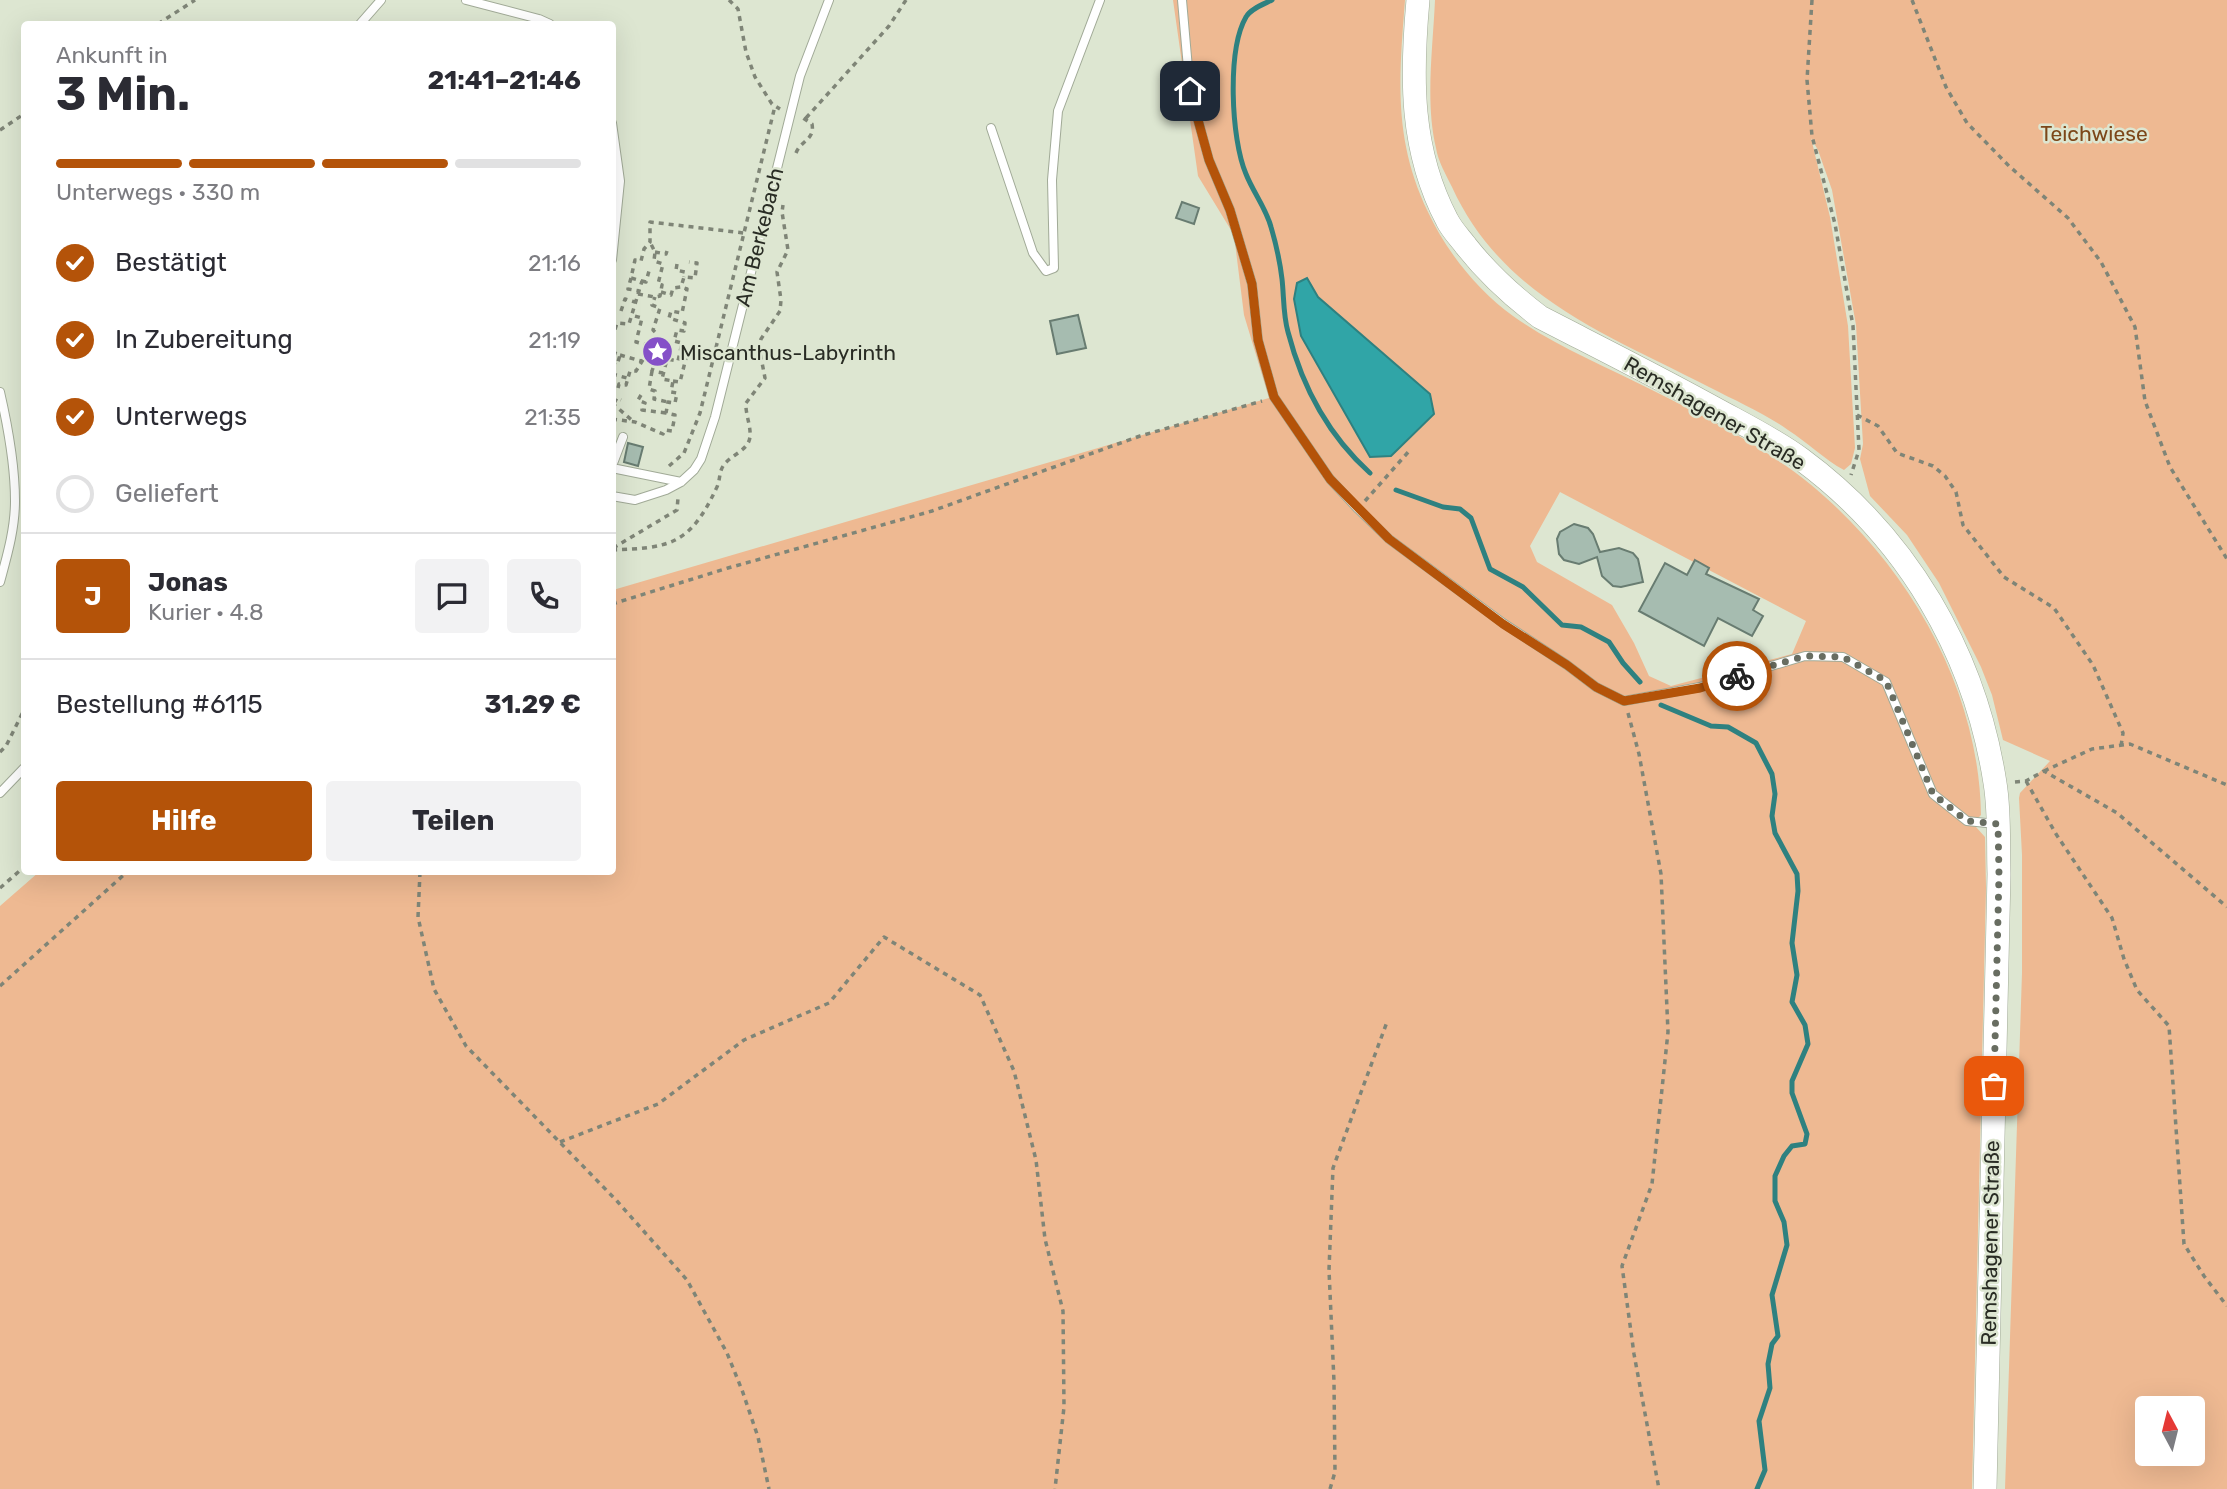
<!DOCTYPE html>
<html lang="de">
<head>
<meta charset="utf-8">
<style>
	:root { --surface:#fff; --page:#f2f2f3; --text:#2b2b33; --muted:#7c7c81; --line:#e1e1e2; --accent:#b45309 }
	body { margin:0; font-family:Rubik,sans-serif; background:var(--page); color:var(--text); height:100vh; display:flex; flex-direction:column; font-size:26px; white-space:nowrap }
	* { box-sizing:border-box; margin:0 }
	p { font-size:23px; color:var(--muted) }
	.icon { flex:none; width:38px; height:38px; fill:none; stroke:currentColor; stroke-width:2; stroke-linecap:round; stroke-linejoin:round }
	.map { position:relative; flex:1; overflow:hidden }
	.drawer { position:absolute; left:21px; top:21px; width:595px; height:854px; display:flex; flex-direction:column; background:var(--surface); border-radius:7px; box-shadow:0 7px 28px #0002 }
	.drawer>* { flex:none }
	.needle { width:46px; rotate:353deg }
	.tools { position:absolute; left:2135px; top:1396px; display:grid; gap:14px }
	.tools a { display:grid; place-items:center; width:70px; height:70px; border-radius:7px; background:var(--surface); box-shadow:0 7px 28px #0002; font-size:35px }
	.pin { position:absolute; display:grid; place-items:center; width:60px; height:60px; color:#fff; margin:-30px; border-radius:14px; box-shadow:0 4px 10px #0006 }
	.courier { position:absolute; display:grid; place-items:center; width:70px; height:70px; margin:-35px; border:5px solid #b45309; border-radius:50%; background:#fff; color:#222; box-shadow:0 2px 9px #0007 }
	.head em { font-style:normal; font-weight:700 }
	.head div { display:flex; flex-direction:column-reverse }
	.head { display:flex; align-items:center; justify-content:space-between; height:119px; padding:0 35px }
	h1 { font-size:46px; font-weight:700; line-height:52px }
	.bar { display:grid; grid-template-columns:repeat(4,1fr); gap:10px 7px; align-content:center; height:84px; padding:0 35px }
	.bar i { height:9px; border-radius:5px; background:var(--line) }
	.bar .current { background:var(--accent) }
	.bar p { grid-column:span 4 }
	.line { display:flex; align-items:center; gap:18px; padding:0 35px; border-top:2px solid var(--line) }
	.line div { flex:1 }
	.round { display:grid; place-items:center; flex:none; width:74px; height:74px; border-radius:7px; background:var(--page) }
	ol { padding:0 35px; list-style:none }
	li { display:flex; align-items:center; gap:21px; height:77px }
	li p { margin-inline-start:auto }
	li .icon { padding:7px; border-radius:50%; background:var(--accent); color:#fff; stroke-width:4 }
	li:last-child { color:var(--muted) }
	li i { width:38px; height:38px; border:4px solid var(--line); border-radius:50% }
	.primary-button { display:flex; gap:14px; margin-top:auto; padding:14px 35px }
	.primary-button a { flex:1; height:80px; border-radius:7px; background:var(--accent); color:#fff; font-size:28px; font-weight:700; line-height:80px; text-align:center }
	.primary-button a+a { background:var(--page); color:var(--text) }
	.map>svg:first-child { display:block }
	.green { fill:#eeb992; fill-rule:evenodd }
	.water { fill:#30a5a7; stroke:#2e8180; stroke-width:2 }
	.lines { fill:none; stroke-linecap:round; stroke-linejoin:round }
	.stream { stroke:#2e8180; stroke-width:5 }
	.building { fill:#a6bcb0; stroke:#687c71; stroke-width:2 }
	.lane-casing { stroke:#a1aa97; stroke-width:10 }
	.secondary-casing { stroke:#a1aa97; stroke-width:24 }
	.path { stroke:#7f8577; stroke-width:3.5; stroke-dasharray:5 5; stroke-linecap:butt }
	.lane { stroke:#fff; stroke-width:8 }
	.secondary { stroke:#fff; stroke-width:23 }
	.done { stroke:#686d61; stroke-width:7; stroke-dasharray:0 12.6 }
	.route { stroke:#b45309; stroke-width:9 }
	.labels { text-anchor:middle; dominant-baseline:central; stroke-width:5; stroke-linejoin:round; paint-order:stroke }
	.park-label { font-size:21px; fill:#7c4719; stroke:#dde6d1 }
	.street-label { font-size:21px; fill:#292c24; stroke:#dde6d1 }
	.poi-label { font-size:21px; fill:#292c24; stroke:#dde6d1; text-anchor:start }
</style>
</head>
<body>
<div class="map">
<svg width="2227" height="1489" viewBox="0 0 2227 1489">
	<rect width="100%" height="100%" fill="#dde6d1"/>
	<path class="green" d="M1173 0H1405C1399 78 1393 139 1428 212 1446 251 1478 291 1513 316 1555 346 1605 366 1652 390 1705 417 1762 445 1810 484 1907 564 1979 686 1981 815L1976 820V827L1985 837 1986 888 1972 1489H0V906L39 872H612L613 590 1269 398 1244 315 1234 235 1198 176ZM1307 278 1318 297 1370 457 1301 336ZM1560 492 1806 621 1792 654 1671 686 1649 676 1634 643 1612 605 1537 562 1530 546Z
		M1435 0H2227V1489H2005L2022 973V855L2019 798 2020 793 2050 761 2003 740 1992 695 1981 667 1939 583 1907 535 1870 496 1860 459 1863 444 1856 325 1832 190 1818 150 1811 138 1830 217 1848 326 1855 448 1851 464 1844 470C1825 460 1807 442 1788 430 1764 413 1736 401 1709 387 1608 335 1502 297 1452 187 1446 175 1438 161 1436 148 1425 102 1433 47 1435 0ZM2147 1409H2193V1454H2147Z"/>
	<path class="water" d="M1307 278 1318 297 1430 394 1434 414 1391 456 1370 457 1301 336 1294 299 1297 283Z"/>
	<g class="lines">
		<path class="stream" d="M1272 0C1264 4 1250 9 1246 17 1227 50 1231 139 1246 174 1253 192 1266 208 1271 227 1276 244 1280 262 1282 279 1284 296 1283 315 1288 332 1302 386 1329 436 1370 473
			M1396 490 1443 507 1460 509 1471 518 1490 569 1523 587 1562 625 1581 627 1609 642 1623 663 1640 682
			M1661 705 1711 726 1728 727 1756 743 1772 774 1775 794 1772 816 1775 833 1797 874 1798 891 1792 943 1797 975 1792 1002 1805 1025 1808 1044 1792 1081V1093L1807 1134 1805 1144 1792 1146 1784 1156 1775 1176V1201L1784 1222 1787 1245 1772 1295 1778 1336 1772 1344 1768 1364 1770 1388 1759 1421 1765 1470 1757 1489"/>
	</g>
	<path class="building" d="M1182 202 1199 208 1194 224 1176 218Z
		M1078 315 1086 348 1057 354 1050 321Z
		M628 443 643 447 638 466 624 462Z
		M1574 524 1588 528 1593 534 1600 552 1619 548 1633 553 1638 559 1643 582 1621 587 1613 586 1602 576 1597 557 1579 564 1564 560 1559 554 1557 539 1560 532Z
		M1695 560 1709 568 1706 574 1759 599 1753 610 1763 616 1752 636 1718 618 1704 646 1639 611 1665 563 1687 575Z"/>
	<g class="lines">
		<defs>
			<path id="lane" d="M466 0 539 19 550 24
				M1182 0 1190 91 1209 160 1230 210 1252 284 1258 340 1274 397 1330 479 1358 509 1389 539 1503 623 1567 665 1596 687 1624 701 1700 687 1805 656 1843 657 1886 682 1933 794 1967 821 1996 824
				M360 24 381 0
				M612 123 620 181 612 260
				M991 128 1033 253 1046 271 1054 268 1052 180 1058 111 1100 0
				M0 392C8 427 15 466 15 501 15 529 7 556 0 582
				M612 466 623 437
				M612 468 681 482
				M612 496 635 500 666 490 681 482 694 470 701 459 715 417 800 76 829 0
				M0 793 24 768"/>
			<path id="secondary" d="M1418 0C1411 77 1410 150 1447 220 1452 230 1460 238 1466 246 1488 274 1511 295 1540 317 1598 347 1656 376 1714 408 1743 424 1774 439 1801 459 1907 537 1975 653 1995 783 2000 813 1998 844 1999 874L1985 1489"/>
		</defs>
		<use href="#lane" class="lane-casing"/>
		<use href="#secondary" class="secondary-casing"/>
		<path class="path" d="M729 0 738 9 746 52 755 77 772 104 780 109
			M1812 0 1807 80 1812 136 1835 224 1853 326 1859 450 1851 475
			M1912 0 1946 87 1967 123 2009 166 2068 218 2101 262 2135 327 2145 401 2170 467 2227 559
			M158 24 195 0
			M806 118 889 26 906 0
			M0 130 24 114
			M796 153C801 140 815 140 812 124L800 116
			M655 252 666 254 667 251
			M677 264 676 270 685 272 684 277
			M631 278 628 289 639 291
			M642 281 646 282 649 271 646 270
			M661 292 671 295 673 288 681 287 684 277 695 278 697 263 689 262
			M638 294 655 297 660 296 662 285 658 284 663 264 654 261 655 252 650 242
			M621 311 625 299 635 302
			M655 332 653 330 660 308 652 305 655 297
			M612 339 617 323 629 324 642 281 631 278 635 260 641 261 644 249 650 242V222L744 233
			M647 349 659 352 658 357
			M612 352 620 355 617 365 612 364
			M620 355 641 361
			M653 368 652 371 663 373
			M652 371 649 389 655 391 654 399 668 402
			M612 374 627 378
			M673 381 680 382 686 358 679 356
			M618 388 619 384 626 385 630 371H636L644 358 648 345 636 342 642 318 631 315
			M641 395 638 400 645 403 642 410 666 413
			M612 403 634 422
			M614 403 617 398 621 400
			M1857 415 1878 426 1897 453 1933 466 1945 476 1956 492 1963 525 2004 577 2054 608 2093 665 2123 733 2121 746
			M612 419 635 422 663 434 665 430 672 431 675 415 666 413 668 402 675 403 677 393 671 392 673 381 662 379 667 359 678 361 682 343 674 341 677 330 684 331 685 323 669 318 671 311 682 313 687 289 681 287
			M669 466 684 453 700 413 775 106
			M1365 501 1410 450
			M613 548 677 510 678 498
			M612 550C671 548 690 544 716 489 720 482 719 474 722 468 728 456 744 453 749 441 753 430 745 415 746 403L765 378 759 347 761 339 780 311 781 300 777 272 788 250 782 212 783 205
			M612 604 728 568 932 511 1140 436 1262 401
			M1628 713 1639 754 1661 874 1668 1032 1652 1184 1622 1266 1634 1354 1659 1489
			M0 752 6 746 24 710
			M2044 771 2092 749 2130 744 2227 785
			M2026 781 2056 834 2112 918 2124 959 2137 990 2169 1026 2184 1244 2204 1276 2227 1306
			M2015 782 2026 781 2044 771 2117 813 2227 907
			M420 872 418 917 434 989 466 1046 617 1201 687 1280 727 1353 742 1390 758 1437 769 1489
			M0 888 24 867
			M0 986 127 872
			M560 1142 658 1104 744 1040 829 1003 884 937 980 995 1014 1071 1036 1160 1045 1239 1063 1311 1064 1407 1055 1489
			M1330 1489 1335 1472 1334 1382 1329 1270 1333 1168 1387 1022"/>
		<use href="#lane" class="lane"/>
		<use href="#secondary" class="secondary"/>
	</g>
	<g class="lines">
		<path class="done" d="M1737 676 1805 656 1843 657 1886 681 1933 794 1967 821 1998 824 1999 874 1994 1086"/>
		<path class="route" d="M1190 91 1209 160 1230 210 1252 284 1258 340 1274 397 1330 479 1389 539 1503 624 1567 665 1596 687 1624 701 1700 688 1737 676"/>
	</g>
	<defs>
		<symbol id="sight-disc" viewBox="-11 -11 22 22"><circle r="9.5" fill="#8550c8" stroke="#dde6d1"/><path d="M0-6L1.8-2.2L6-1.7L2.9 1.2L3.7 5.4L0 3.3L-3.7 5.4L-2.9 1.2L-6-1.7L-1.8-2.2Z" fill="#fff"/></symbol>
	</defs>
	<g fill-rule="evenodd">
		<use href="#sight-disc" x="640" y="334" width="35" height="35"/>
	</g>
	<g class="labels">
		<g class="park-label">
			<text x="2094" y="133">Teichwiese</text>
		</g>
		<g class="street-label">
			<text transform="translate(759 237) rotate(-76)">Am Berkebach</text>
			<text transform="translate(1715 413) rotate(30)">Remshagener Straße</text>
			<text transform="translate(1990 1243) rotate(-89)">Remshagener Straße</text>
		</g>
		<g class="poi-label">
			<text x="680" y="352">Miscanthus-Labyrinth</text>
		</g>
	</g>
</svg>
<div class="tools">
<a><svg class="needle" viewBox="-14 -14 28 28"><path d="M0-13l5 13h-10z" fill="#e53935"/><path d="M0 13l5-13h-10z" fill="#7c7c81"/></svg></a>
</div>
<div class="pin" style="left:1994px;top:1086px;background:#ea580c"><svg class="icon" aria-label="bag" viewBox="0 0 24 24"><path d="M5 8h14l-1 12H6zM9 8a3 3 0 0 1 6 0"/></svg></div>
<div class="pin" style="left:1190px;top:91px;background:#1f2937"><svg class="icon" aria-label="home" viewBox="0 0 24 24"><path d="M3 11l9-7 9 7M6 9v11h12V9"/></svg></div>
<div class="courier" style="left:1737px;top:676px"><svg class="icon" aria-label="bike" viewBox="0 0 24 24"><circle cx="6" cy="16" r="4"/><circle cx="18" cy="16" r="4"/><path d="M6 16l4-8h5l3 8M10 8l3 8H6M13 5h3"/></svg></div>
<section class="drawer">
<div class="head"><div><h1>3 Min.</h1><p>Ankunft in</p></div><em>21:41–21:46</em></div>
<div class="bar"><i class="current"></i><i class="current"></i><i class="current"></i><i></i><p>Unterwegs · 330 m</p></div>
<ol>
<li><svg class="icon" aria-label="check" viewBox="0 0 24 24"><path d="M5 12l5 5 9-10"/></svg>Bestätigt<p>21:16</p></li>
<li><svg class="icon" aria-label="check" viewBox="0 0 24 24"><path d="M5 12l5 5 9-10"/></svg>In Zubereitung<p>21:19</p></li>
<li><svg class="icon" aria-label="check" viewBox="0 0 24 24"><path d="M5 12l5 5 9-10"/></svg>Unterwegs<p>21:35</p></li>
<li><i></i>Geliefert</li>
</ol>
<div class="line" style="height:126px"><b class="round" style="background:var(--accent);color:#fff">J</b><div><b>Jonas</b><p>Kurier · 4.8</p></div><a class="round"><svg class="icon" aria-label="chat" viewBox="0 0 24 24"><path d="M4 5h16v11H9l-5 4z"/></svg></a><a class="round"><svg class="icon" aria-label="phone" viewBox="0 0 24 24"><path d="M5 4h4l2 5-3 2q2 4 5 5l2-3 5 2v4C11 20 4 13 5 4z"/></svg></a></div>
<div class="line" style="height:91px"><div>Bestellung #6115</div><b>31.29 €</b></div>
<div class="primary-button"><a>Hilfe</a><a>Teilen</a></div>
</section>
</div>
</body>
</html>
